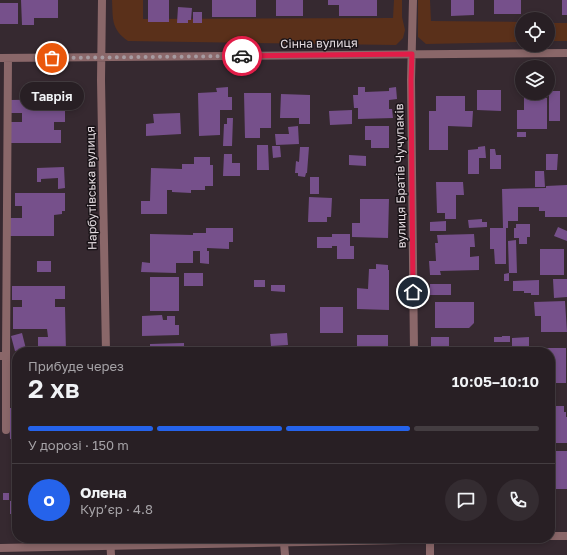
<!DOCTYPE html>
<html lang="uk">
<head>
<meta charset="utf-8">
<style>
	:root { --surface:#281f24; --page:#342c31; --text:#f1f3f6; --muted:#a5a2a6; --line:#443d41; --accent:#2563eb }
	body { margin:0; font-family:"Golos Text",sans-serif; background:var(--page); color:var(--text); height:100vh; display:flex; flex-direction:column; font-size:15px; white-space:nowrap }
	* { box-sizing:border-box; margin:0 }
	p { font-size:13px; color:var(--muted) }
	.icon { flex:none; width:22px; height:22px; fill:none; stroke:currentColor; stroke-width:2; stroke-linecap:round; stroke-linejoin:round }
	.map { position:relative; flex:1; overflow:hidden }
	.panel { position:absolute; left:12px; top:347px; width:543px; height:196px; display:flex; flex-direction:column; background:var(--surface); border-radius:16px; box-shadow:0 2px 6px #0003,0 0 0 1px var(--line) }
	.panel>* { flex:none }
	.tools { position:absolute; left:515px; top:12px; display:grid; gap:8px }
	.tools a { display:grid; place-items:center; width:40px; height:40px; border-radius:50%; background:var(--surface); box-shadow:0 2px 6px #0003,0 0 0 1px var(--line); font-size:20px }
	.pin { position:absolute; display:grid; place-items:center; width:34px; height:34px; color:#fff; margin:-17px; border:2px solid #fff; border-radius:50%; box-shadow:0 1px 4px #0007 }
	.courier { position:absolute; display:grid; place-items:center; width:40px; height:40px; margin:-20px; border:3px solid #e11d48; border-radius:50%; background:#fff; color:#222; box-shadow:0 1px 5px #0007 }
	.bubble { position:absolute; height:28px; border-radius:14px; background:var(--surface); box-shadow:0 2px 6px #0003,0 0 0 1px var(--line); font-size:13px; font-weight:600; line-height:28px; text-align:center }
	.overview em { font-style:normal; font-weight:600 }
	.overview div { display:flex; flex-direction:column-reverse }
	.overview { display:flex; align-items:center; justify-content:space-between; height:68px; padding:0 16px }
	h1 { font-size:26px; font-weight:600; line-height:30px }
	.bar { display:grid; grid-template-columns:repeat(4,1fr); gap:6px 4px; align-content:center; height:48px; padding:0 16px }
	.bar i { height:5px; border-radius:3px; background:var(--line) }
	.bar .selected { background:var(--accent) }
	.bar p { grid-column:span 4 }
	.line { display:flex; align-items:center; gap:10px; padding:0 16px; border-top:1px solid var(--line) }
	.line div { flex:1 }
	.round { display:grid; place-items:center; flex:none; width:42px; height:42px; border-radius:21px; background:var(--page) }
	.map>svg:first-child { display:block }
	.green { fill:#5a301a }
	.building { fill:#76508b }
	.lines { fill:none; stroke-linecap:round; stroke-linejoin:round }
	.service { stroke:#8a6769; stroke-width:8 }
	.minor { stroke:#8a6769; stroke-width:8 }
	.tertiary { stroke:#8a6769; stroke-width:8 }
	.done { stroke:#a69ba1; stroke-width:4; stroke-dasharray:0 7.2 }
	.route { stroke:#e11d48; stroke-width:5 }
	.labels { text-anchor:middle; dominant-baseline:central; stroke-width:3; stroke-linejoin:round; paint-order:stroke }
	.street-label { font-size:12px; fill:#e2d9de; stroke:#191317 }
</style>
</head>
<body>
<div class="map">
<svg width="567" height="555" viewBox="0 0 567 555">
	<rect width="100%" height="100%" fill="#362930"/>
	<path class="green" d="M112 0H143V19L393 18 394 0H402V17L405 30 403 38 396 45 128 41C111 29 113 19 112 0Z
		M418 0H430L431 21 522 22V42L426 44 418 37Z
		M548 23H567V41H548Z"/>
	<path class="building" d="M21 0H58V18H34V25H22Z
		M148 0H169V22H148Z
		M212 0H256V17H212Z
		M276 0H303V16H276Z
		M328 0H377V16H339V5H328Z
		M451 0H474V15L451 16Z
		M494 0H521V14H494Z
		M562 0H567V15H562Z
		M0 3H18V24H0Z
		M178 7 192 8 191 20H188V23H177Z
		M193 12H202V23H193Z
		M228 87V97H232V110H220V135L199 136 198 93 217 92 216 88Z
		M358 87H365V92L389 91V88L396 87 397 99 389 100V109H392L393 118 358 119V108H354L353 95H358Z
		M477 90H501V111L477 110Z
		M549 91H560V121H549Z
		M244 93H271V128H260V138H245Z
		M524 93H539V98H547V129H517V110H524Z
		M281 94 310 95V124H299V118H280Z
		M436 96H465V111H473L472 127 448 126V150H429V111H436Z
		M65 99V122H54V130H61V143H11V122H22V113H11V100Z
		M352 110V124L330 125 329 111Z
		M180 113 181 134 146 136V124L154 123 153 114Z
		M227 118H233L232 146H223L224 124H227Z
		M298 126 299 144 276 145 275 134H289L288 127Z
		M365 126H389V148H371V140H365Z
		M517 132H526V137H517Z
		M257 145H268L269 170H257Z
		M272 146H280L281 157 273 158Z
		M485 146 486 158H479V174H468V150L478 149V147Z
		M300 147H309L307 173H306L305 177 298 176V173H295L296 161 299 162Z
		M490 149H495L496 155H501V169H490Z
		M224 154H232V163H240V176H223Z
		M546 154H558L557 170H546Z
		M349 155 366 156V166L349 165Z
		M194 157H210V165H213V186H205V190H191V193L172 192V190H167V214H141V201H150L151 168 182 169V164H194Z
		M64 167 65 188 58 189V178L41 179V182H37V168Z
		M535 171H544L545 187H535Z
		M310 177H319V194H310Z
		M436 182H463L464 195H456V219H445V213H437Z
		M567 185V217H545V211H539V207H518V221H508V228H506V264H495L494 249H490V228H503L502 189 546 188V186Z
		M15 193H65V211H62V214L54 215V236H10V218H22V206H15Z
		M309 197 332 198 331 217H327V222H308Z
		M360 199H389L388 238 352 237V223H360Z
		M482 219V222H487V227L469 228 468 220Z
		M446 221V231H430V222Z
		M516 224H530V237H527V244H519V238H514V228H516Z
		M558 227 567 231V241L554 236Z
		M206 228H233V242H229V249L207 248V251H209V264L200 263V251H193V263H176V273L141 272 142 262 150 263V234L193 235V233H206Z
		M332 234H350V246H354V259H337V246H332V248H317V237H332Z
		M474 234 475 247H470V257L479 256V270L440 271 441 275H430L429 261H436L435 243H438L437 235Z
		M516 240 517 273H509L508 241Z
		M540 249H564V275H540Z
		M37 261H51V272H37Z
		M376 264 388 265V270H389V310L357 309V288L368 289 369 269H376Z
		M184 273H203V286H184Z
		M509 273V281H504V274Z
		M150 277H179V311H150Z
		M553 279H567V297L554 298Z
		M254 280H265V287H254Z
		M539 280V295H531V293H524V291H513V281Z
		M430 284H451V295H430Z
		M271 285H285V292L271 291Z
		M12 286H65V299H55V307H65L66 352H38V337H48L47 329H13V307H22V300H12Z
		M565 301 567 332H541V316H535L534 302Z
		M435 302H474V323L469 328H435Z
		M320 307H343V333H320Z
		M162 315 163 320H167V316H175V325H179V335L142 336V316Z
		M22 333 26 349 15 351 11 336Z
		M287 333 288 345 271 346 270 334Z
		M357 335H388V352H363V350H357Z
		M502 336H510V342H494V337H502Z
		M431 337H449V350H431Z
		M529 337V350H512V338Z
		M184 343V352H150V344Z
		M538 348H566V383H550V352H538Z
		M13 363H17V371H13Z
		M14 378H17V392H14Z
		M550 406H564V412H566V417H567V443H554L553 441H550Z
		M9 408H17V439H10Z
		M550 451H567V489H553V470H550Z
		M3 493H9V500H3Z
		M10 501H17V514H10Z"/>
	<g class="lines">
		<path class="service" d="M284 543 285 555"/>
		<path class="minor" d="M102 0 101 80 106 352
			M413 0 411 80 414 352
			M0 58 567 53
			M0 356H6L8 58
			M6 356V430
			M110 538 111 555
			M430 540V555"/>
		<path class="tertiary" d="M550 536H567
			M0 548 500 538"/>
	</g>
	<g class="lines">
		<path class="done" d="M52 58 242 56"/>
		<path class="route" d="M242 56 412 54 411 80 413 292"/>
	</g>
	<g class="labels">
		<g class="street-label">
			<text transform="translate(319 43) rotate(-1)">Сінна вулиця</text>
			<text transform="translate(400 176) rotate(-91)">вулиця Братів Чучупаків</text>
			<text transform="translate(91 188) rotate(-91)">Нарбутівська вулиця</text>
		</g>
	</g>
</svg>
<div class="tools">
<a><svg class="icon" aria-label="locate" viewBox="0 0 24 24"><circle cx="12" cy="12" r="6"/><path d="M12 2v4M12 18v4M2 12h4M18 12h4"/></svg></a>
<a><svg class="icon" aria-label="layers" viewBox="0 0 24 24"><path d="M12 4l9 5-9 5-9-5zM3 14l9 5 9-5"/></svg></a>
</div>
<div class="pin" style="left:52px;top:58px;background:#ea580c"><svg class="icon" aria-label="bag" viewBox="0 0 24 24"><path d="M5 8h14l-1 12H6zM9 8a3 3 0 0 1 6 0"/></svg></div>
<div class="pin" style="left:413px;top:292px;background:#1f2937"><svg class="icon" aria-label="home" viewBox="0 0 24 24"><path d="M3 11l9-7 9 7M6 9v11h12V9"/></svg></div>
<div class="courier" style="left:242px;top:56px"><svg class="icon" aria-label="car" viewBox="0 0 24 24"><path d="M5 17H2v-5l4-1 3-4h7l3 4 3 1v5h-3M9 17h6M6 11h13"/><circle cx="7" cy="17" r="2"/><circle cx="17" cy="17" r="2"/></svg></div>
<div class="bubble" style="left:20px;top:82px;width:64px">Таврія</div>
<section class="panel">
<div class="overview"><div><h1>2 хв</h1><p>Прибуде через</p></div><em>10:05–10:10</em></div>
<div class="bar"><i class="selected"></i><i class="selected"></i><i class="selected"></i><i></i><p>У дорозі · 150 m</p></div>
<div class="line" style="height:72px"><b class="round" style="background:var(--accent);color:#fff">О</b><div><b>Олена</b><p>Кур’єр · 4.8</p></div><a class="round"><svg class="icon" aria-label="chat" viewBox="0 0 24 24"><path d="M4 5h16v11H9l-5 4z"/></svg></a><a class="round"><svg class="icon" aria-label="phone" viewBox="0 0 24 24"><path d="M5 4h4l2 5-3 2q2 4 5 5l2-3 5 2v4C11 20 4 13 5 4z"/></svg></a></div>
</section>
</div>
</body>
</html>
